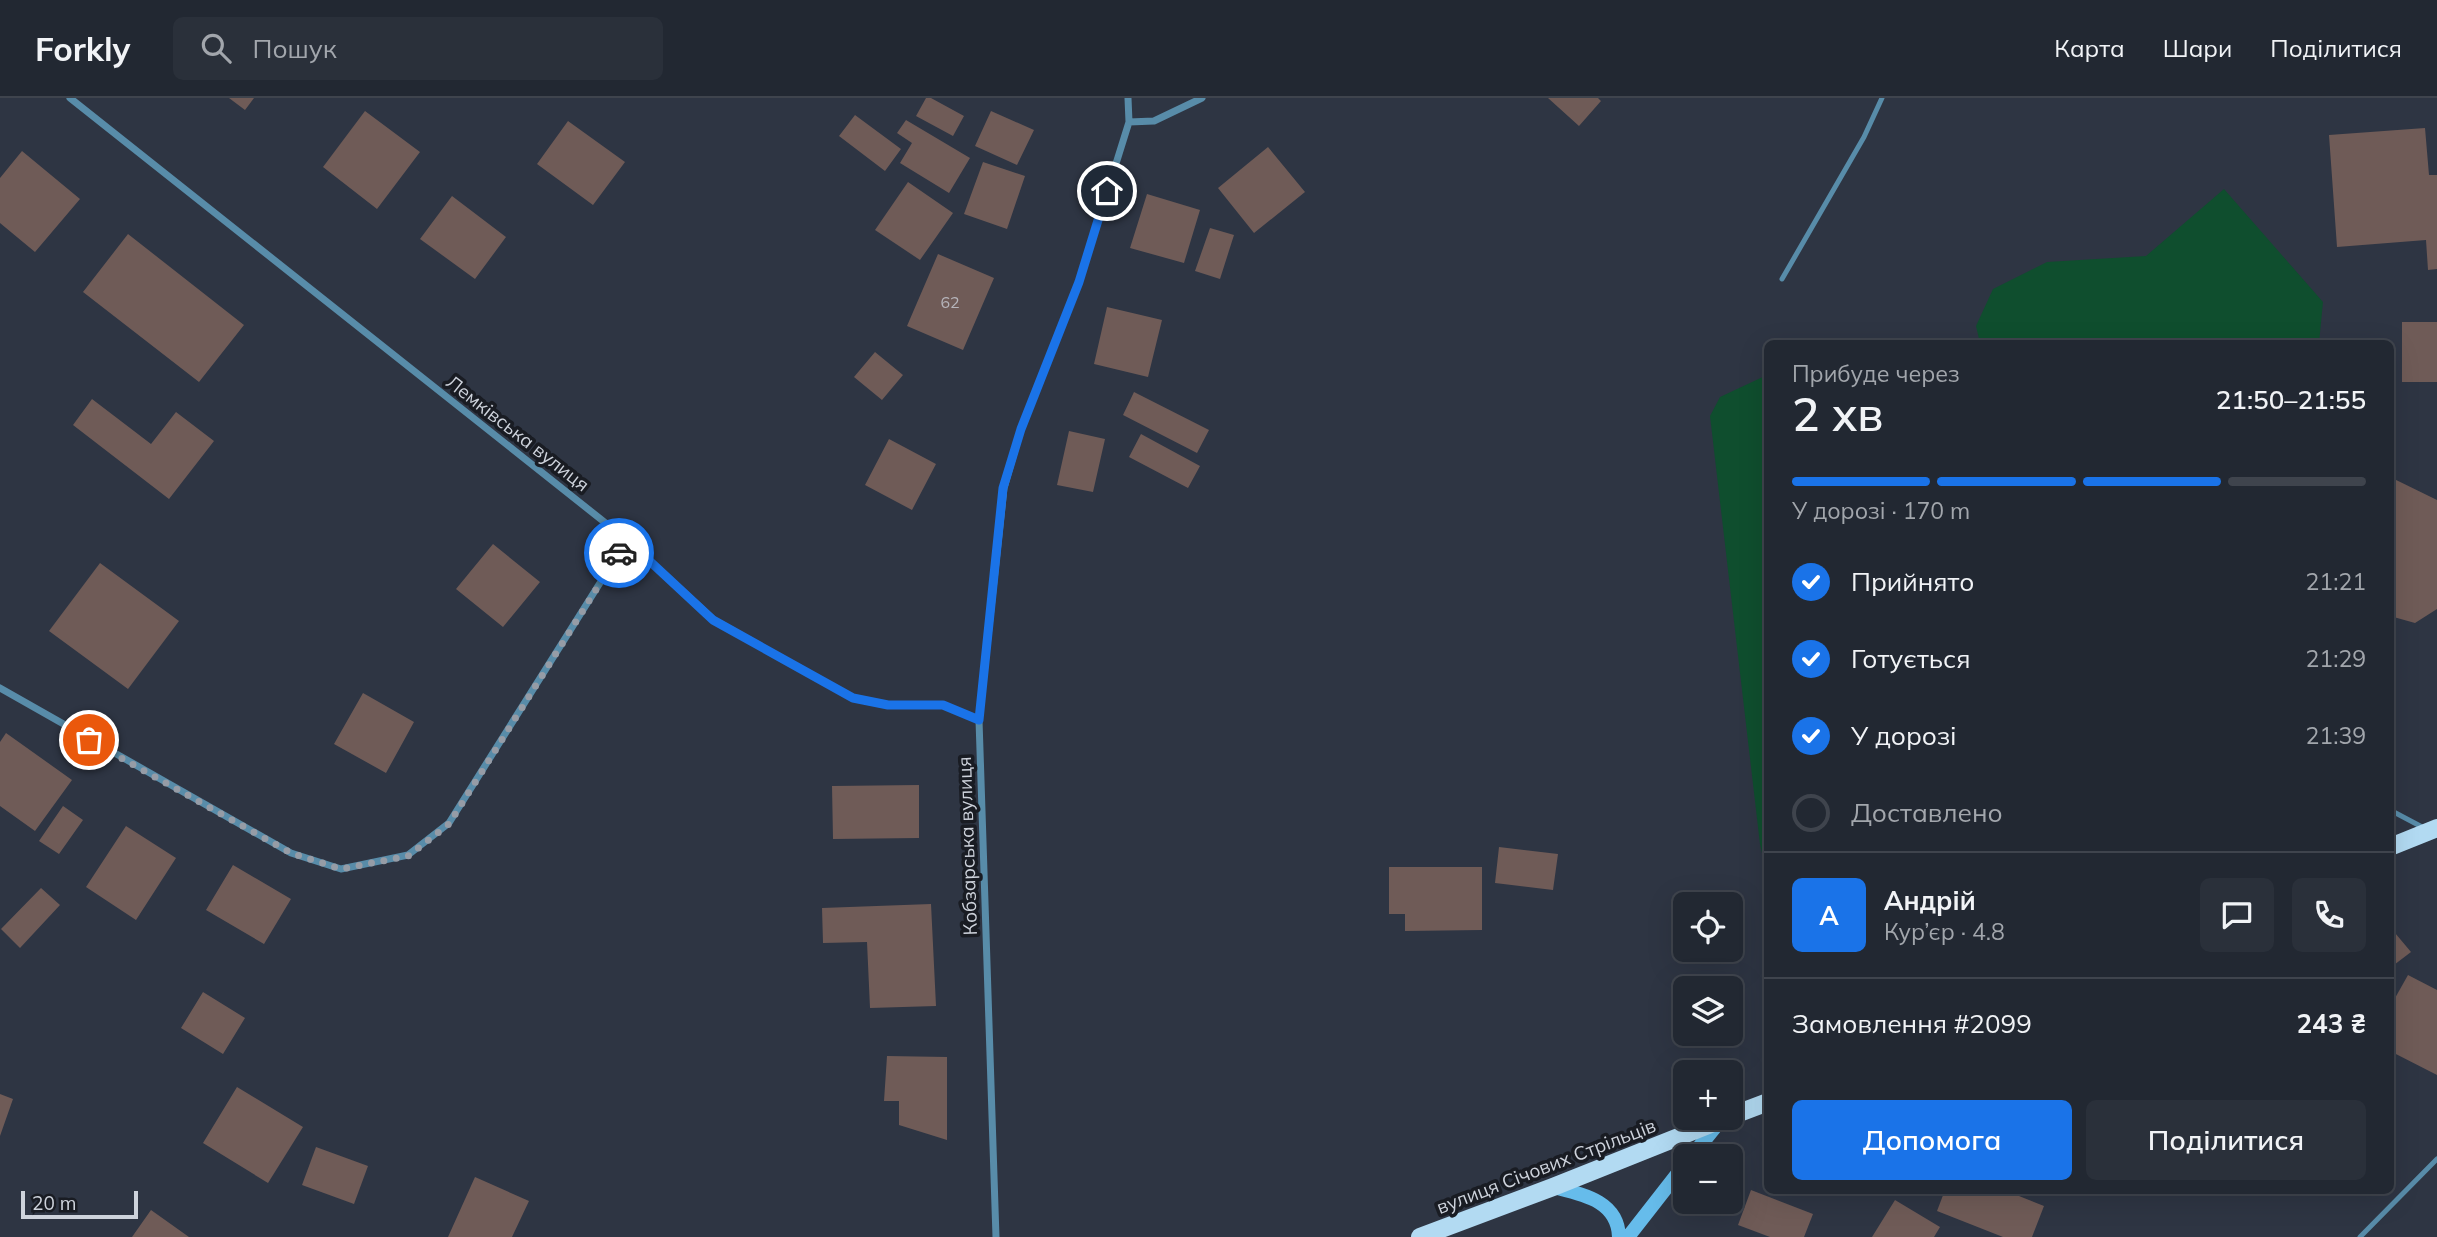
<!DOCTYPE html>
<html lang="uk">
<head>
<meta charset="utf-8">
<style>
	:root { --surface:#222832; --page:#2a303a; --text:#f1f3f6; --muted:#a2a6ac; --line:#3f444d; --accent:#1a73e8 }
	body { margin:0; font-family:Mulish,sans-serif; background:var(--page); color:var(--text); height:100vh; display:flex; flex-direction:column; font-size:26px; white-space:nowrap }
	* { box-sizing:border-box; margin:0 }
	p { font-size:23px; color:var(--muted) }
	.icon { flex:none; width:38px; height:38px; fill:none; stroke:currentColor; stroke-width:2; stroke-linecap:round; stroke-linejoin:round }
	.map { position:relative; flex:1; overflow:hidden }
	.side { position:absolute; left:1764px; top:242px; width:630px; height:854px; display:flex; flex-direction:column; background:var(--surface); border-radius:10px; box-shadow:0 7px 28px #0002,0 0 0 2px var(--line) }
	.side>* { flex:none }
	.controls { position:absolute; left:1673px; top:794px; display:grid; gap:14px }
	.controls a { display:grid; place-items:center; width:70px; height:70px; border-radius:10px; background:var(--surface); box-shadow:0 7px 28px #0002,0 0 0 2px var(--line); font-size:35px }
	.scale { position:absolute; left:21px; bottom:18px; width:117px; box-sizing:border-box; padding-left:7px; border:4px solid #ced3dc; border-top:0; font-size:19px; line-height:24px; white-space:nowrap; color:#ced3dc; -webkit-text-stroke:5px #191c23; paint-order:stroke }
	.pin { position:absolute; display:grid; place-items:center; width:60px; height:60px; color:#fff; margin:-30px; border:4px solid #fff; border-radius:50%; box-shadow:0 2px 7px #0007 }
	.courier { position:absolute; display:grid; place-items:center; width:70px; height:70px; margin:-35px; border:5px solid #1a73e8; border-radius:50%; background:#fff; color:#222; box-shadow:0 2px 9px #0007 }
	.headline em { font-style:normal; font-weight:600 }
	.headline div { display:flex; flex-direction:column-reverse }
	.headline { display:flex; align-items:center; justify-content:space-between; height:119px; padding:0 28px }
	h1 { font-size:46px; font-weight:600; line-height:52px }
	.bar { display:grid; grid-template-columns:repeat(4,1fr); gap:10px 7px; align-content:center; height:84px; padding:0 28px }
	.bar i { height:9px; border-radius:5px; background:var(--line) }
	.bar .selected { background:var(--accent) }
	.bar p { grid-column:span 4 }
	.line { display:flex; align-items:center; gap:18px; padding:0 28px; border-top:2px solid var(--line) }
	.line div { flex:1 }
	.round { display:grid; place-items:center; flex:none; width:74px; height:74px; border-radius:10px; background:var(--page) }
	ol { padding:0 28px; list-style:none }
	li { display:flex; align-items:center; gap:21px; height:77px }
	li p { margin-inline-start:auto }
	li .icon { padding:7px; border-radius:50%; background:var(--accent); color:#fff; stroke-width:4 }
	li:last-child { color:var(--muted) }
	li i { width:38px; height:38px; border:4px solid var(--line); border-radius:50% }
	.cta { display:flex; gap:14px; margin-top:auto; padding:14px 28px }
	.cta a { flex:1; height:80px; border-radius:10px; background:var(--accent); color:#fff; font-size:28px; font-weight:600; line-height:80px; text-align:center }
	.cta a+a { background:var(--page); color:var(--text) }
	header { display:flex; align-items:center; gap:42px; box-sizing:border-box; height:98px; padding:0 35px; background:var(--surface); border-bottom:2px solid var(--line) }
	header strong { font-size:33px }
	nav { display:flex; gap:38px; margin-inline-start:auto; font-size:24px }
	.search { width:490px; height:63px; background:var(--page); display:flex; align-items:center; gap:18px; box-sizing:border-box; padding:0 24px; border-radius:10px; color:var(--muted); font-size:26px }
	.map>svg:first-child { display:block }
	.green { fill:#0f4e2e }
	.building { fill:#6f5b57 }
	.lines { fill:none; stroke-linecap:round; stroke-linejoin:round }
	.lane { stroke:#588ca9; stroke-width:5 }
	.street { stroke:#588ca9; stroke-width:7 }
	.secondary { stroke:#66bceb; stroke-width:14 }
	.primary { stroke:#b2daf2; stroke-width:18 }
	.done { stroke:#969ca6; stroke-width:7; stroke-dasharray:0 12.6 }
	.route { stroke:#1a73e8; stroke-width:9 }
	.labels { text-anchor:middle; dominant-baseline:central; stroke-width:7; stroke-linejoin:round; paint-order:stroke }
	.number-label { font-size:16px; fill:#b6b5bb }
	.street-label { font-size:19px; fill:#ced3dc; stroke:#191c23 }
</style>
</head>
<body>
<header>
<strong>Forkly</strong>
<div class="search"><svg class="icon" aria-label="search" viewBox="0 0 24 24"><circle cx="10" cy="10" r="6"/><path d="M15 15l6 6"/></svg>Пошук</div>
<nav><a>Карта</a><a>Шари</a><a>Поділитися</a></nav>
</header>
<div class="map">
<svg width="2437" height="1139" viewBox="0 0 2437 1139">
	<rect width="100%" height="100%" fill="#2e3543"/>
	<path class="green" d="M2224 91 2323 204 2319 245H1980L1976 228 1993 191 2047 164 2146 158Z
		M1767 277V778L1760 746 1710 318 1720 299Z"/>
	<path class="building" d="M229 0H254L245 12Z
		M926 0H931L964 18 953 38 916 18Z
		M1548 0H1598L1601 3 1579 28Z
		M365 13 420 54 377 111 323 69Z
		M991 13 1034 32 1017 67 975 48Z
		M855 17 901 51 885 73 839 38Z
		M906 22 970 60 949 95 900 65 912 45 897 35Z
		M568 23 625 64 593 107 537 66Z
		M2425 30 2429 77H2437V171L2428 172 2426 142 2337 149 2329 37Z
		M1268 49 1305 94 1254 135 1218 90Z
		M22 53 80 101 35 154 0 125V80Z
		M983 64 1025 78 1007 131 964 116Z
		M908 84 953 115 920 162 875 132Z
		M1147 96 1200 112 1184 165 1130 150Z
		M452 98 506 139 475 181 420 141Z
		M1210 130 1234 137 1220 181 1195 173Z
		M128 136 244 227 199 284 83 194Z
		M938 156 994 180 963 252 907 228Z
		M1107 209 1162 222 1148 279 1094 266Z
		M2402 224H2437V284H2402Z
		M875 254 903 277 882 302 854 279Z
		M1134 294 1209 332 1197 355 1123 317Z
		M92 301 151 346 176 314 214 343 169 401 73 327Z
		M1069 333 1105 341 1093 394 1057 387Z
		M1141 336 1200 368 1188 390 1129 359Z
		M889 341 936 366 912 412 865 387Z
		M2390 379 2437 402V511L2415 525 2390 518Z
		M493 446 540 484 503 529 456 491Z
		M100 465 179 523 128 591 49 533Z
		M363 595 414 624 386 675 334 646Z
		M6 635 72 682 35 733 0 708V644Z
		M919 687V740L833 741 832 688Z
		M63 708 83 722 59 756 39 743Z
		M126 728 176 760 136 822 86 789Z
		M1499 749 1558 756 1553 792 1495 785Z
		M233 767 291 801 264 846 206 812Z
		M1389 769H1482V832L1405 833V816H1389Z
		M41 790 60 807 20 850 1 831Z
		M931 806 936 908 870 910 867 844 823 845 822 810Z
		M2390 829 2411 854 2390 870Z
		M2408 877 2437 892V977L2390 953V909Z
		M203 894 245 920 223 956 181 930Z
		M887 958 947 959V1042L899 1027V1003H884Z
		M237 989 303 1029 268 1085 203 1045Z
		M0 996 13 1001 0 1038Z
		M316 1049 368 1068 354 1106 302 1087Z
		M475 1079 529 1103 512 1139H448Z
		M1751 1092 1813 1116 1804 1139H1770L1738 1127Z
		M1945 1092H2004L2044 1108 2032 1139H2003L1937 1113Z
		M1895 1102 1940 1129 1934 1139H1872Z
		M151 1112 189 1139H132Z"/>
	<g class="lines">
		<path class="lane" d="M1782 181 1864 39 1882 0
			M2390 712 2424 730
			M2360 1139 2437 1061"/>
		<path class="street" d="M70 0 627 442 714 522 853 600 888 607H943L979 622
			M1129 24 1154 23 1202 0
			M0 590 291 755 341 771 408 757 449 725 627 442
			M996 1139 979 622 1004 390 1021 331 1079 184 1129 24 1128 0"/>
		<path class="secondary" d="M1691 1059 1720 1023
			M1553 1089C1581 1096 1618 1102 1619 1139
			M1628 1139 1685 1066"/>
		<path class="primary" d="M2390 749 2437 730
			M1731 1018 1768 1004
			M1420 1139 1553 1089 1726 1020"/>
	</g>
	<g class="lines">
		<path class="done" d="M89 642 291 755 341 771 408 758 449 726 619 455"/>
		<path class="route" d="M619 455 627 442 713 522 853 600 888 607H943L979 622 1003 390 1021 331 1079 184 1107 93"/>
	</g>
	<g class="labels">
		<g class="number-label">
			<text x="950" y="204">62</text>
		</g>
		<g class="street-label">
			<text transform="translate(518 335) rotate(38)">Лемківська вулиця</text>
			<text transform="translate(967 748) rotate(-92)">Кобзарська вулиця</text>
			<text transform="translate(1546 1068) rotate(-21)">вулиця Січових Стрільців</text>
		</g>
	</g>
</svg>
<div class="controls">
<a><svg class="icon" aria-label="locate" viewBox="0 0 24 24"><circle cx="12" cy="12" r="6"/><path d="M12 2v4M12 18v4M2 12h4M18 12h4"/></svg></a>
<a><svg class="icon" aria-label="layers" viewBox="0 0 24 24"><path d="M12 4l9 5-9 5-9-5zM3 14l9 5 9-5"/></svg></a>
<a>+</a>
<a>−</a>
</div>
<div class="scale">20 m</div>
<div class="pin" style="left:89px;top:642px;background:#ea580c"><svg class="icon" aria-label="bag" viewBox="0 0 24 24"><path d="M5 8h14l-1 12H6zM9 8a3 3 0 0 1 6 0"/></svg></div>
<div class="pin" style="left:1107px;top:93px;background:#1f2937"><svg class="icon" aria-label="home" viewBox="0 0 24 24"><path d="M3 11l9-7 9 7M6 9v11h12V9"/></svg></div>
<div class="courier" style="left:619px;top:455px"><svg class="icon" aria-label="car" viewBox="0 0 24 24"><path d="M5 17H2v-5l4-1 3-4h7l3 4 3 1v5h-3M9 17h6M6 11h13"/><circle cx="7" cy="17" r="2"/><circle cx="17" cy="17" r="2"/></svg></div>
<section class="side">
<div class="headline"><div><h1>2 хв</h1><p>Прибуде через</p></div><em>21:50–21:55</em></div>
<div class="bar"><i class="selected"></i><i class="selected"></i><i class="selected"></i><i></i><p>У дорозі · 170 m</p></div>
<ol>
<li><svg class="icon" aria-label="check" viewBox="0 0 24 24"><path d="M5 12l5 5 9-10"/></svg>Прийнято<p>21:21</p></li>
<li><svg class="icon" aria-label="check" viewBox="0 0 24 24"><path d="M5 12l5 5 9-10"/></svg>Готується<p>21:29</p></li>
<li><svg class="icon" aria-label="check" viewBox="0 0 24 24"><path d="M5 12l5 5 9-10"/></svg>У дорозі<p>21:39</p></li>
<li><i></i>Доставлено</li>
</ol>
<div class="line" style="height:126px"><b class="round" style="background:var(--accent);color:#fff">А</b><div><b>Андрій</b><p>Кур’єр · 4.8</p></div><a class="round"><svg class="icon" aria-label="chat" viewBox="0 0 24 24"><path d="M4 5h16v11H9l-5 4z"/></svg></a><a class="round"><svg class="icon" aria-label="phone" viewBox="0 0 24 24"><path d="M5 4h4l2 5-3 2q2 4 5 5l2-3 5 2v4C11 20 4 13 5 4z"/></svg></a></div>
<div class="line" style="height:91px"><div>Замовлення #2099</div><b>243 ₴</b></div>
<div class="cta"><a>Допомога</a><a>Поділитися</a></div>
</section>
</div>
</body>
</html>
